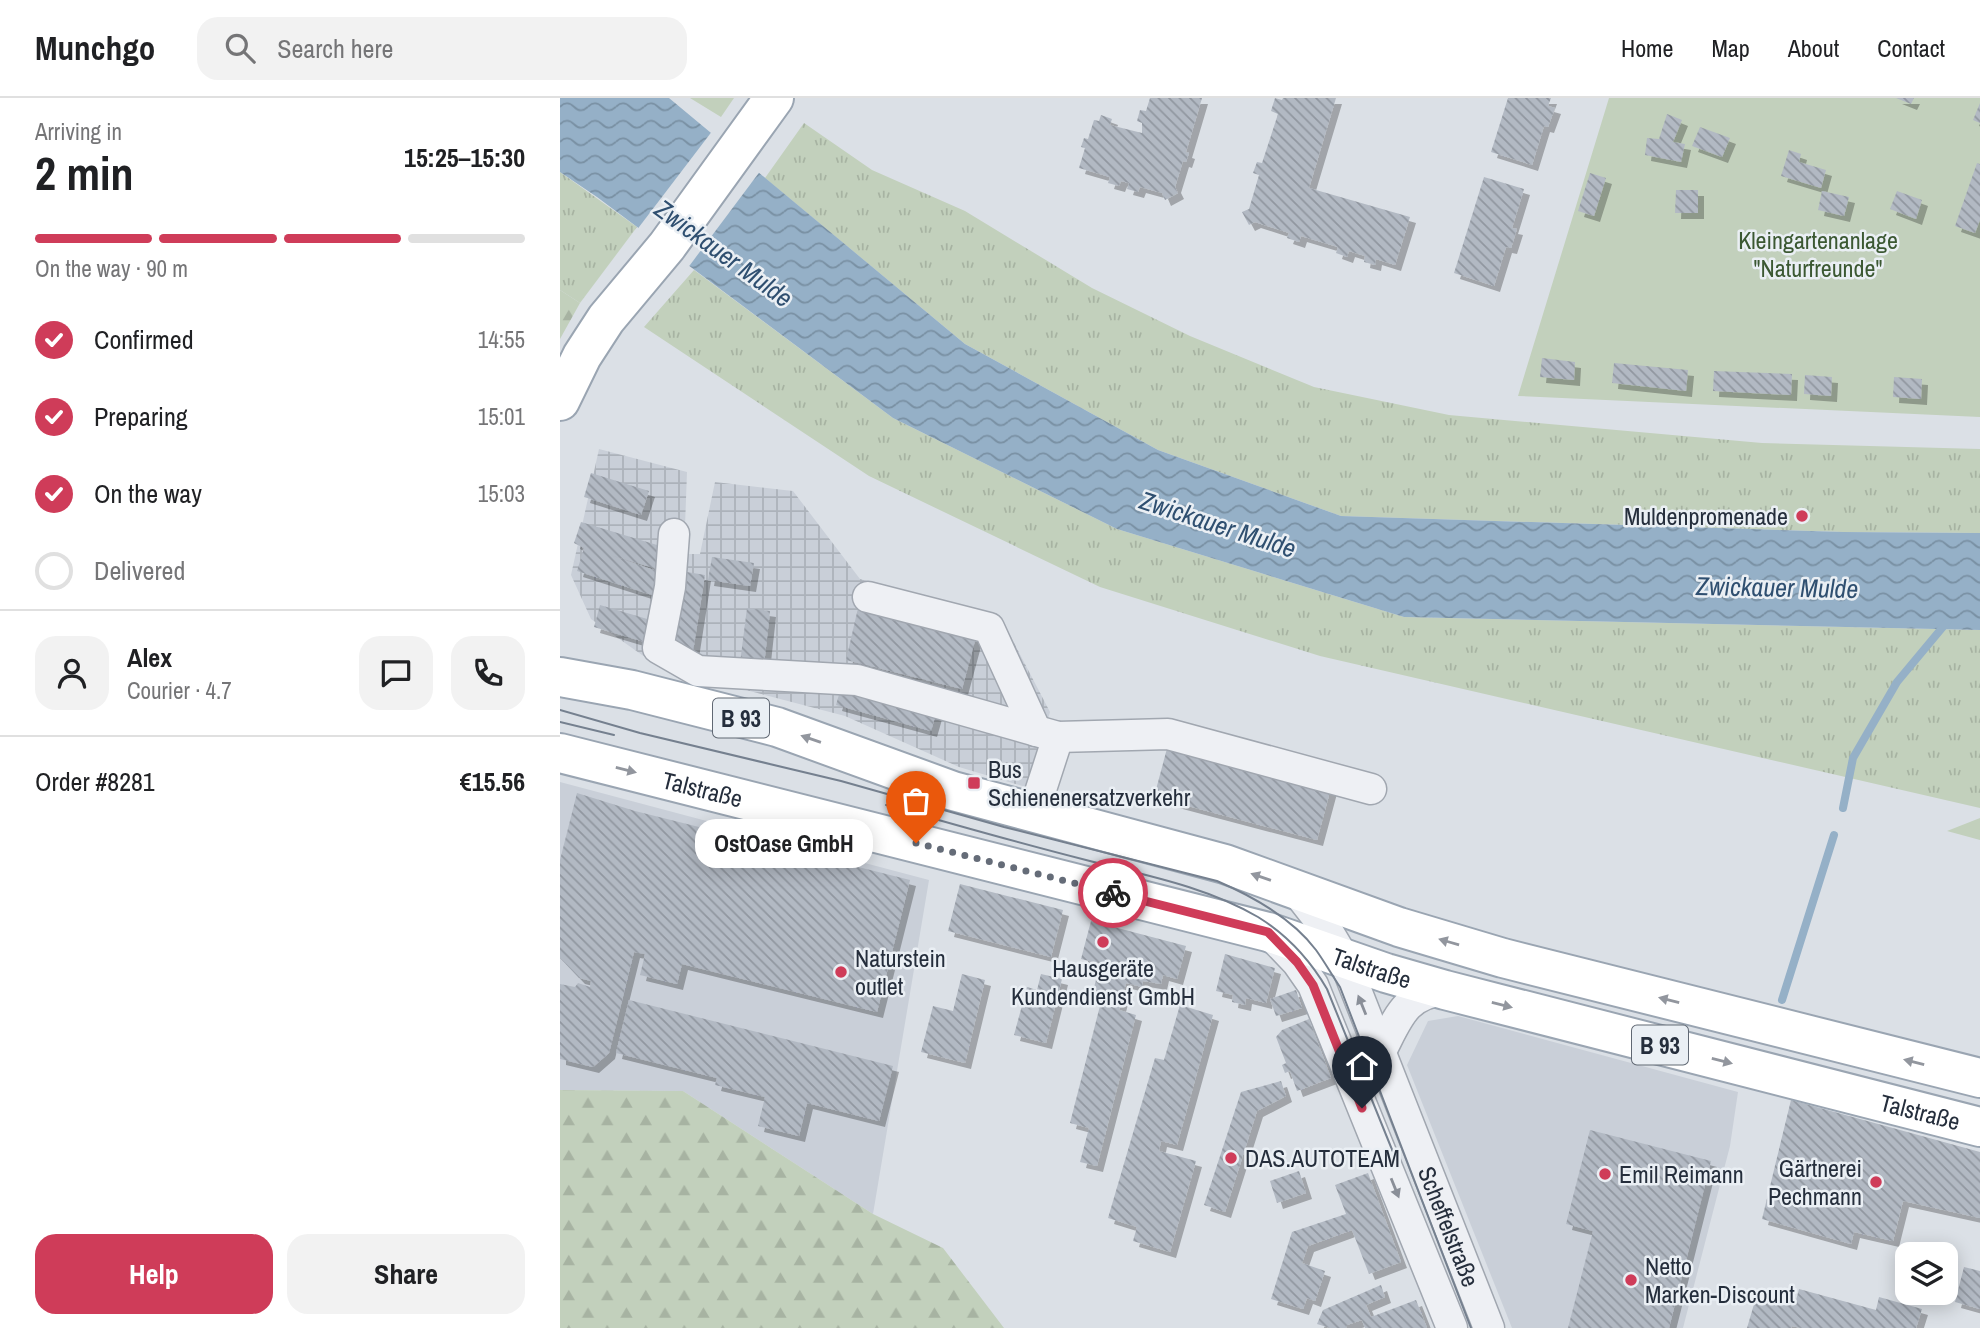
<!DOCTYPE html>
<html lang="en">
<head>
<meta charset="utf-8">
<style>
	:root { --surface:#fff; --page:#f2f2f2; --text:#202124; --muted:#757577; --line:#e0e0e0; --accent:#cf3c59 }
	body { margin:0; font-family:"Archivo Narrow",sans-serif; background:var(--page); color:var(--text); height:100vh; display:flex; flex-direction:column; font-size:26px; white-space:nowrap }
	* { box-sizing:border-box; margin:0 }
	p { font-size:23px; color:var(--muted) }
	.icon { flex:none; width:38px; height:38px; fill:none; stroke:currentColor; stroke-width:2; stroke-linecap:round; stroke-linejoin:round }
	.map { position:relative; flex:1; overflow:hidden }
	.details { display:flex; flex-direction:column; background:var(--surface); width:560px }
	.details>* { flex:none }
	.buttons { position:absolute; left:1335px; top:1144px; display:grid; gap:14px }
	.buttons a { display:grid; place-items:center; width:63px; height:63px; border-radius:14px; background:var(--surface); box-shadow:0 4px 18px #0003; font-size:35px }
	.pin { position:absolute; display:grid; place-items:center; width:60px; height:60px; color:#fff; margin:-72px -30px; border-radius:50% 50% 50% 0; rotate:-45deg; box-shadow:0 0 7px #0007 }
	.pin .icon { rotate:45deg }
	.courier { position:absolute; display:grid; place-items:center; width:70px; height:70px; margin:-35px; border:5px solid #cf3c59; border-radius:50%; background:#fff; color:#222; box-shadow:0 2px 9px #0007 }
	.bubble { position:absolute; height:49px; border-radius:21px; background:var(--surface); box-shadow:0 4px 18px #0003; font-size:23px; font-weight:800; line-height:49px; text-align:center }
	.head em { font-style:normal; font-weight:800 }
	.head div { display:flex; flex-direction:column-reverse }
	.head { display:flex; align-items:center; justify-content:space-between; height:119px; padding:0 35px }
	h1 { font-size:46px; font-weight:800; line-height:52px }
	.bar { display:grid; grid-template-columns:repeat(4,1fr); gap:10px 7px; align-content:center; height:84px; padding:0 35px }
	.bar i { height:9px; border-radius:5px; background:var(--line) }
	.bar .selected { background:var(--accent) }
	.bar p { grid-column:span 4 }
	.line { display:flex; align-items:center; gap:18px; padding:0 35px; border-top:2px solid var(--line) }
	.line div { flex:1 }
	.round { display:grid; place-items:center; flex:none; width:74px; height:74px; border-radius:21px; background:var(--page) }
	ol { padding:0 35px; list-style:none }
	li { display:flex; align-items:center; gap:21px; height:77px }
	li p { margin-inline-start:auto }
	li .icon { padding:7px; border-radius:50%; background:var(--accent); color:#fff; stroke-width:4 }
	li:last-child { color:var(--muted) }
	li i { width:38px; height:38px; border:4px solid var(--line); border-radius:50% }
	.cta { display:flex; gap:14px; margin-top:auto; padding:14px 35px }
	.cta a { flex:1; height:80px; border-radius:21px; background:var(--accent); color:#fff; font-size:28px; font-weight:800; line-height:80px; text-align:center }
	.cta a+a { background:var(--page); color:var(--text) }
	header { display:flex; align-items:center; gap:42px; box-sizing:border-box; height:98px; padding:0 35px; background:var(--surface); border-bottom:2px solid var(--line) }
	header strong { font-size:33px }
	nav { display:flex; gap:38px; margin-inline-start:auto; font-size:24px }
	.search { width:490px; height:63px; background:var(--page); display:flex; align-items:center; gap:18px; box-sizing:border-box; padding:0 24px; border-radius:21px; color:var(--muted); font-size:26px }
	main { display:flex; flex:1; min-height:0 }
	.map>svg:first-child { display:block }
	.built { fill:#c9cfd8 }
	.industrial { fill:url(#industrial-grid) }
	.grass { fill:url(#grass-tufts) }
	.forest { fill:url(#forest-firs) }
	.garden { fill:#c2d0bc }
	.water { fill:url(#water-waves) }
	.pier { fill:#dbe0e6 }
	.lines { fill:none; stroke-linecap:round; stroke-linejoin:round }
	.stream { stroke:#95b0c7; stroke-width:8 }
	.building { fill:url(#building-back-hatch); filter:url(#shadow) }
	.minor-casing { stroke:#a1a7b0; stroke-width:33 }
	.major-casing { stroke:#9aa5b2; stroke-width:42 }
	.minor { stroke:#eef0f4; stroke-width:30 }
	.major { stroke:#fff; stroke-width:38 }
	.tram { stroke:#75808f; stroke-width:2 }
	.oneway { fill:#92969e }
	.oneway2 { fill:#8a8f98 }
	.done { stroke:#656c78; stroke-width:7; stroke-dasharray:0 12.6 }
	.route { stroke:#cf3c59; stroke-width:9 }
	.poi-dot { fill:#cf3c59; stroke:#eaeff4; stroke-width:2.5 }
	.labels { text-anchor:middle; dominant-baseline:central; stroke-width:5; stroke-linejoin:round; paint-order:stroke }
	.shield { fill:#eaeff4; stroke:#606873; stroke-width:2 }
	.shield-label { font-size:23px; font-weight:bold; fill:#252e3c }
	.park-label { font-size:24px; fill:#3b5832; stroke:#eaeff4 }
	.poi-label { font-size:24px; fill:#252e3c; stroke:#eaeff4; text-anchor:start }
	.street-label { font-size:24px; fill:#252e3c; stroke:#eaeff4 }
	.water-label { font-size:26px; font-style:italic; fill:#2f4f70; stroke:#eaeff4 }
</style>
</head>
<body>
<header>
<strong>Munchgo</strong>
<div class="search"><svg class="icon" aria-label="search" viewBox="0 0 24 24"><circle cx="10" cy="10" r="6"/><path d="M15 15l6 6"/></svg>Search here</div>
<nav><a>Home</a><a>Map</a><a>About</a><a>Contact</a></nav>
</header>
<main>
<section class="details">
<div class="head"><div><h1>2 min</h1><p>Arriving in</p></div><em>15:25–15:30</em></div>
<div class="bar"><i class="selected"></i><i class="selected"></i><i class="selected"></i><i></i><p>On the way · 90 m</p></div>
<ol>
<li><svg class="icon" aria-label="check" viewBox="0 0 24 24"><path d="M5 12l5 5 9-10"/></svg>Confirmed<p>14:55</p></li>
<li><svg class="icon" aria-label="check" viewBox="0 0 24 24"><path d="M5 12l5 5 9-10"/></svg>Preparing<p>15:01</p></li>
<li><svg class="icon" aria-label="check" viewBox="0 0 24 24"><path d="M5 12l5 5 9-10"/></svg>On the way<p>15:03</p></li>
<li><i></i>Delivered</li>
</ol>
<div class="line" style="height:126px"><a class="round"><svg class="icon" aria-label="person" viewBox="0 0 24 24"><circle cx="12" cy="8" r="4"/><path d="M4 21q1-7 8-7t8 7"/></svg></a><div><b>Alex</b><p>Courier · 4.7</p></div><a class="round"><svg class="icon" aria-label="chat" viewBox="0 0 24 24"><path d="M4 5h16v11H9l-5 4z"/></svg></a><a class="round"><svg class="icon" aria-label="phone" viewBox="0 0 24 24"><path d="M5 4h4l2 5-3 2q2 4 5 5l2-3 5 2v4C11 20 4 13 5 4z"/></svg></a></div>
<div class="line" style="height:91px"><div>Order #8281</div><b>€15.56</b></div>
<div class="cta"><a>Help</a><a>Share</a></div>
</section>
<div class="map">
<svg width="1420" height="1230" viewBox="0 0 1420 1230">
	<defs>
		<pattern id="industrial-grid" width="8" height="8" patternUnits="userSpaceOnUse" patternTransform="scale(1.75)"><rect width="8" height="8" fill="#c9cfd8"/><path d="M0 4h8M4 0v8" fill="none" stroke="#acb2ba"/></pattern>
		<pattern id="grass-tufts" width="24" height="20" patternUnits="userSpaceOnUse" patternTransform="scale(1.75)"><rect width="24" height="20" fill="#c2d0bc"/><path d="M3 7l-1-3M5 7V3M7 7l1-3M15 17l-1-3M17 17v-4M19 17l1-3" fill="none" stroke="#a7b3a2"/></pattern>
		<pattern id="forest-firs" width="22" height="20" patternUnits="userSpaceOnUse" patternTransform="scale(1.75)"><rect width="22" height="20" fill="#c2d0bc"/><path d="M5 1l3.5 6h-7zM16 11l3.5 6h-7z" fill="#a7b3a2"/></pattern>
		<pattern id="water-waves" width="16" height="10" patternUnits="userSpaceOnUse" patternTransform="scale(1.75)"><rect width="16" height="10" fill="#95b0c7"/><path d="M0 5q4-4 8 0t8 0" fill="none" stroke="#7990a3"/></pattern>
		<pattern id="building-back-hatch" width="6" height="6" patternUnits="userSpaceOnUse" patternTransform="scale(1.75)"><rect width="6" height="6" fill="#b2b9c3"/><path d="M-1 5l2 2M0 0l6 6M5-1l2 2" fill="none" stroke="#9197a0"/></pattern>
		<filter id="shadow"><feDropShadow dx="6" dy="6" stdDeviation="0" flood-color="#0004"/></filter>
	</defs>
	<rect width="100%" height="100%" fill="#dbe0e6"/>
	<path class="built" d="M0 684 369 782 313 1116 123 993 0 992Z
		M898 918 1178 994 1170 1048 1123 1230H952L847 967 868 923Z"/>
	<path class="industrial" d="M39 351 127 374 124 456H140L155 384 233 393 300 481 441 520 490 614 469 690 399 669 285 618 99 569 31 521 11 477Z"/>
	<path class="grass" d="M130 0H174L161 19Z
		M244 25 312 72 405 113 532 190 630 238 754 289 889 317 1202 345 1420 351V435L1284 434 781 418 598 352 405 246 205 80Z
		M0 74 77 129 20 205 0 192Z
		M134 172 333 320 557 431 844 519 1420 532V710L760 558 540 489 309 378 84 229Z"/>
	<path class="forest" d="M0 192 20 205 0 241Z
		M0 992 123 993 313 1116 383 1150 444 1230H0Z"/>
	<path class="garden" d="M1049 0H1420V319L958 298Z
		M1420 720V742L1387 733Z"/>
	<path class="water" d="M0 0H109L405 246 598 352 781 418 1284 434 1420 435V532L844 519 557 431 333 320 37 99 0 74Z"/>
	<path class="pier" d="M153 32 201 72 127 171 76 133Z"/>
	<g class="lines">
		<path class="stream" d="M1283 710 1293 660 1337 584 1387 524
			M1222 902 1274 737"/>
	</g>
	<path class="building" d="M590 0H642L626 54 629 55 626 64 623 63 615 89 618 95 605 102 602 95 580 89 578 94 567 91 569 85 561 83 559 88 548 85 550 79 519 70 525 50 521 49 524 40 528 41 534 22 539 23 541 17 552 21 550 27 582 35V25L577 23 580 12 586 13Z
		M715 0 722 2 723 0H776L749 90 850 119 835 167 816 161 815 167 804 164 805 158 789 153 787 159 776 155 778 149 741 138 739 144 727 140 729 135 695 124 689 127 682 114 689 111 699 77 693 75 697 64 702 65 718 16 711 13Z
		M948 0H991L988 8 995 10 988 29 984 28 972 67 931 54Z
		M1336 0H1354L1351 6Z
		M1420 5V25L1413 22Z
		M1107 16 1122 22 1113 44 1125 46 1121 64 1085 57 1087 40 1099 41Z
		M1140 29 1170 40 1162 59 1132 48Z
		M1229 52 1241 56 1239 64 1266 72 1261 90 1221 78Z
		M1417 65 1420 66V122L1415 135 1395 128Z
		M1030 75 1046 80 1034 118 1018 113Z
		M924 79 964 91 952 130 957 131 951 150 946 149 934 188 894 175Z
		M1116 92H1138V115H1115Z
		M1262 93 1289 99 1284 118 1258 112Z
		M1337 93 1362 102 1356 121 1330 111Z
		M982 260 1015 264 1014 282 980 279Z
		M1054 265 1128 272 1126 293 1052 285Z
		M1154 273 1232 276 1231 297 1153 293Z
		M1245 277 1272 279 1271 298 1244 296Z
		M1334 279 1362 281 1361 301 1333 299Z
		M31 375 89 393 81 417 24 399Z
		M21 424 107 450 101 472 50 457 100 474 92 497 17 473 24 450 14 445Z
		M152 459 194 465 190 488 148 482Z
		M127 474 145 477 132 560 114 557Z
		M40 507 94 523 88 545 34 529Z
		M187 510 210 513 204 567 180 565Z
		M298 510 416 539 402 591 286 562Z
		M282 586 377 612 371 633 276 607Z
		M609 643 772 686 757 742 594 699Z
		M17 695 75 713 350 782 317 914 122 866 117 886 80 877 85 856 74 854 49 955 33 969 0 961V886L15 889 18 885 30 889 31 883 19 880 0 860V762Z
		M400 786 503 812 491 859 388 833Z
		M531 823 626 848 617 881 603 877 601 886 583 883 582 889 566 885 559 912 576 917 537 1068 520 1064 529 1030 510 1025 543 896 533 893 537 878 543 880 546 867 521 861Z
		M665 856 715 870 706 905 686 900 685 907 672 904 673 897 656 893Z
		M402 876 425 882 405 965 361 954 373 908 393 913Z
		M481 876 502 881 486 945 454 937 467 889 477 892Z
		M736 892 742 910 716 918 710 901Z
		M69 902 333 968 319 1023 247 1005 239 1038 198 1028 205 999 155 987 157 980 56 955Z
		M620 907 653 917 617 1047 601 1043 599 1053 636 1063 610 1154 573 1143 577 1129 548 1120 595 960 604 962Z
		M749 921 771 980 737 993 730 973 725 975 722 967 726 965 716 939 722 932Z
		M721 983 726 998 697 1013 665 1114 644 1107 681 994Z
		M1231 1002 1420 1054V1120L1343 1103 1333 1143 1294 1134 1291 1146 1202 1121Z
		M1030 1032 1151 1063 1109 1230H1008L1033 1133 1006 1126Z
		M739 1073 746 1095 717 1105 710 1083Z
		M808 1075 841 1164 809 1176 792 1132 748 1148 742 1165 765 1173 755 1203 747 1200 743 1211 711 1201 732 1134 786 1116 775 1087Z
		M1404 1169 1420 1173V1211L1395 1204Z
		M821 1187 825 1199 806 1207 811 1219 856 1202 867 1230H805L802 1222 787 1227 786 1230H770L757 1226 763 1212Z
		M1239 1191 1316 1212 1319 1199 1362 1211 1356 1230H1241L1232 1228 1231 1230H1187L1197 1196 1235 1206Z"/>
	<g class="lines">
		<defs>
			<g id="minor">
				<path d="M114 436 110 489 98 550 138 573 297 582 498 639"/>
				<path d="M308 499 429 530 476 633"/>
				<path d="M473 716 498 639 608 636 811 691"/>
				<path id="s1" d="M735 791 767 832 783 859 929 1230"/>
				<path d="M711 837 737 864 753 887 892 1230"/>
				<path d="M820 955C837 923 844 895 885 892"/>
			</g>
			<g id="major">
				<path d="M0 303 22 258 46 221 107 148 214 0"/>
				<path d="M0 579 72 592 217 629 393 693 665 766 839 829 943 860 1420 980"/>
				<path id="s2" d="M0 655 708 834 826 875 885 892 1420 1029"/>
			</g>
		</defs>
		<use href="#minor" class="minor-casing"/>
		<use href="#major" class="major-casing"/>
		<use href="#minor" class="minor"/>
		<use href="#major" class="major"/>
		<path class="tram" d="M0 612 80 635 281 683 444 729 657 783C692 798 732 820 756 852 764 863 772 877 780 889L911 1230
			M0 624 54 637
			M326 707C392 726 459 745 526 762 584 777 645 788 698 819 727 837 750 862 767 891L835 1059"/>
	</g>
	<defs><path id="oneway-solid" d="M-6-.8H1V-3.2L6.5 0L1 3.2V.8H-6Z" transform="scale(1.75)"/></defs>
	<g class="oneway">
		<use href="#oneway-solid" transform="translate(251 641) rotate(-161)"/>
		<use href="#oneway-solid" transform="translate(66 672) rotate(14)"/>
		<use href="#oneway-solid" transform="translate(701 779) rotate(-161)"/>
		<use href="#oneway-solid" transform="translate(889 844) rotate(-164)"/>
		<use href="#oneway-solid" transform="translate(1109 902) rotate(-166)"/>
		<use href="#oneway-solid" transform="translate(942 907) rotate(14)"/>
		<use href="#oneway-solid" transform="translate(1162 963) rotate(14)"/>
		<use href="#oneway-solid" transform="translate(1354 964) rotate(-166)"/>
	</g>
	<g class="oneway2">
		<use href="#oneway-solid" transform="translate(802 907) rotate(-112)"/>
		<use href="#oneway-solid" transform="translate(835 1090) rotate(68)"/>
	</g>
	<g class="lines">
		<path class="done" d="M356 745 553 795"/>
		<path class="route" d="M553 795 708 834 737 864 753 887 802 1010"/>
	</g>
	<g class="poi-dot">
		<circle cx="1242" cy="418" r="7"/>
		<rect x="407" y="678" width="14" height="14" rx="3.5"/>
		<circle cx="543" cy="844" r="7"/>
		<circle cx="281" cy="874" r="7"/>
		<circle cx="671" cy="1060" r="7"/>
		<circle cx="1045" cy="1076" r="7"/>
		<circle cx="1316" cy="1084" r="7"/>
		<circle cx="1071" cy="1182" r="7"/>
	</g>
	<g class="labels">
		<g class="shield">
			<rect x="153" y="600.5" width="56" height="39" rx="5"/>
			<rect x="1072" y="927.5" width="56" height="39" rx="5"/>
		</g>
		<g class="shield-label">
			<text x="181" y="620">B 93</text>
			<text x="1100" y="947">B 93</text>
		</g>
		<g class="park-label">
			<text x="1258" y="142">Kleingartenanlage<tspan x="1258" dy="28">"Naturfreunde"</tspan></text>
		</g>
		<g class="poi-label">
			<text x="1228" y="418" text-anchor="end">Muldenpromenade</text>
			<text x="428" y="671">Bus<tspan x="428" dy="28">Schienenersatzverkehr</tspan></text>
			<text x="295" y="860">Naturstein<tspan x="295" dy="28">outlet</tspan></text>
			<text x="543" y="870" text-anchor="middle">Hausgeräte<tspan x="543" dy="28">Kundendienst GmbH</tspan></text>
			<text x="685" y="1060">DAS.AUTOTEAM</text>
			<text x="1302" y="1070" text-anchor="end">Gärtnerei<tspan x="1302" dy="28">Pechmann</tspan></text>
			<text x="1059" y="1076">Emil Reimann</text>
			<text x="1085" y="1168">Netto<tspan x="1085" dy="28">Marken-Discount</tspan></text>
		</g>
		<g class="street-label">
			<text stroke="none"><textPath href="#s2" startOffset="147">Talstraße</textPath></text>
			<text stroke="none"><textPath href="#s2" startOffset="840">Talstraße</textPath></text>
			<text stroke="none"><textPath href="#s2" startOffset="1407">Talstraße</textPath></text>
			<text stroke="none"><textPath href="#s1" startOffset="373">Scheffelstraße</textPath></text>
		</g>
		<g class="water-label">
			<text transform="translate(164 155) rotate(36)">Zwickauer Mulde</text>
			<text transform="translate(658 426) rotate(18)">Zwickauer Mulde</text>
			<text transform="translate(1217 489) rotate(1)">Zwickauer Mulde</text>
		</g>
	</g>
</svg>
<div class="buttons">
<a><svg class="icon" aria-label="layers" viewBox="0 0 24 24"><path d="M12 4l9 5-9 5-9-5zM3 14l9 5 9-5"/></svg></a>
</div>
<div class="pin" style="left:356px;top:745px;background:#ea580c"><svg class="icon" aria-label="bag" viewBox="0 0 24 24"><path d="M5 8h14l-1 12H6zM9 8a3 3 0 0 1 6 0"/></svg></div>
<div class="pin" style="left:802px;top:1010px;background:#1f2937"><svg class="icon" aria-label="home" viewBox="0 0 24 24"><path d="M3 11l9-7 9 7M6 9v11h12V9"/></svg></div>
<div class="courier" style="left:553px;top:795px"><svg class="icon" aria-label="bike" viewBox="0 0 24 24"><circle cx="6" cy="16" r="4"/><circle cx="18" cy="16" r="4"/><path d="M6 16l4-8h5l3 8M10 8l3 8H6M13 5h3"/></svg></div>
<div class="bubble" style="left:135px;top:721px;width:178px">OstOase GmbH</div>
</div>
</main>
</body>
</html>
